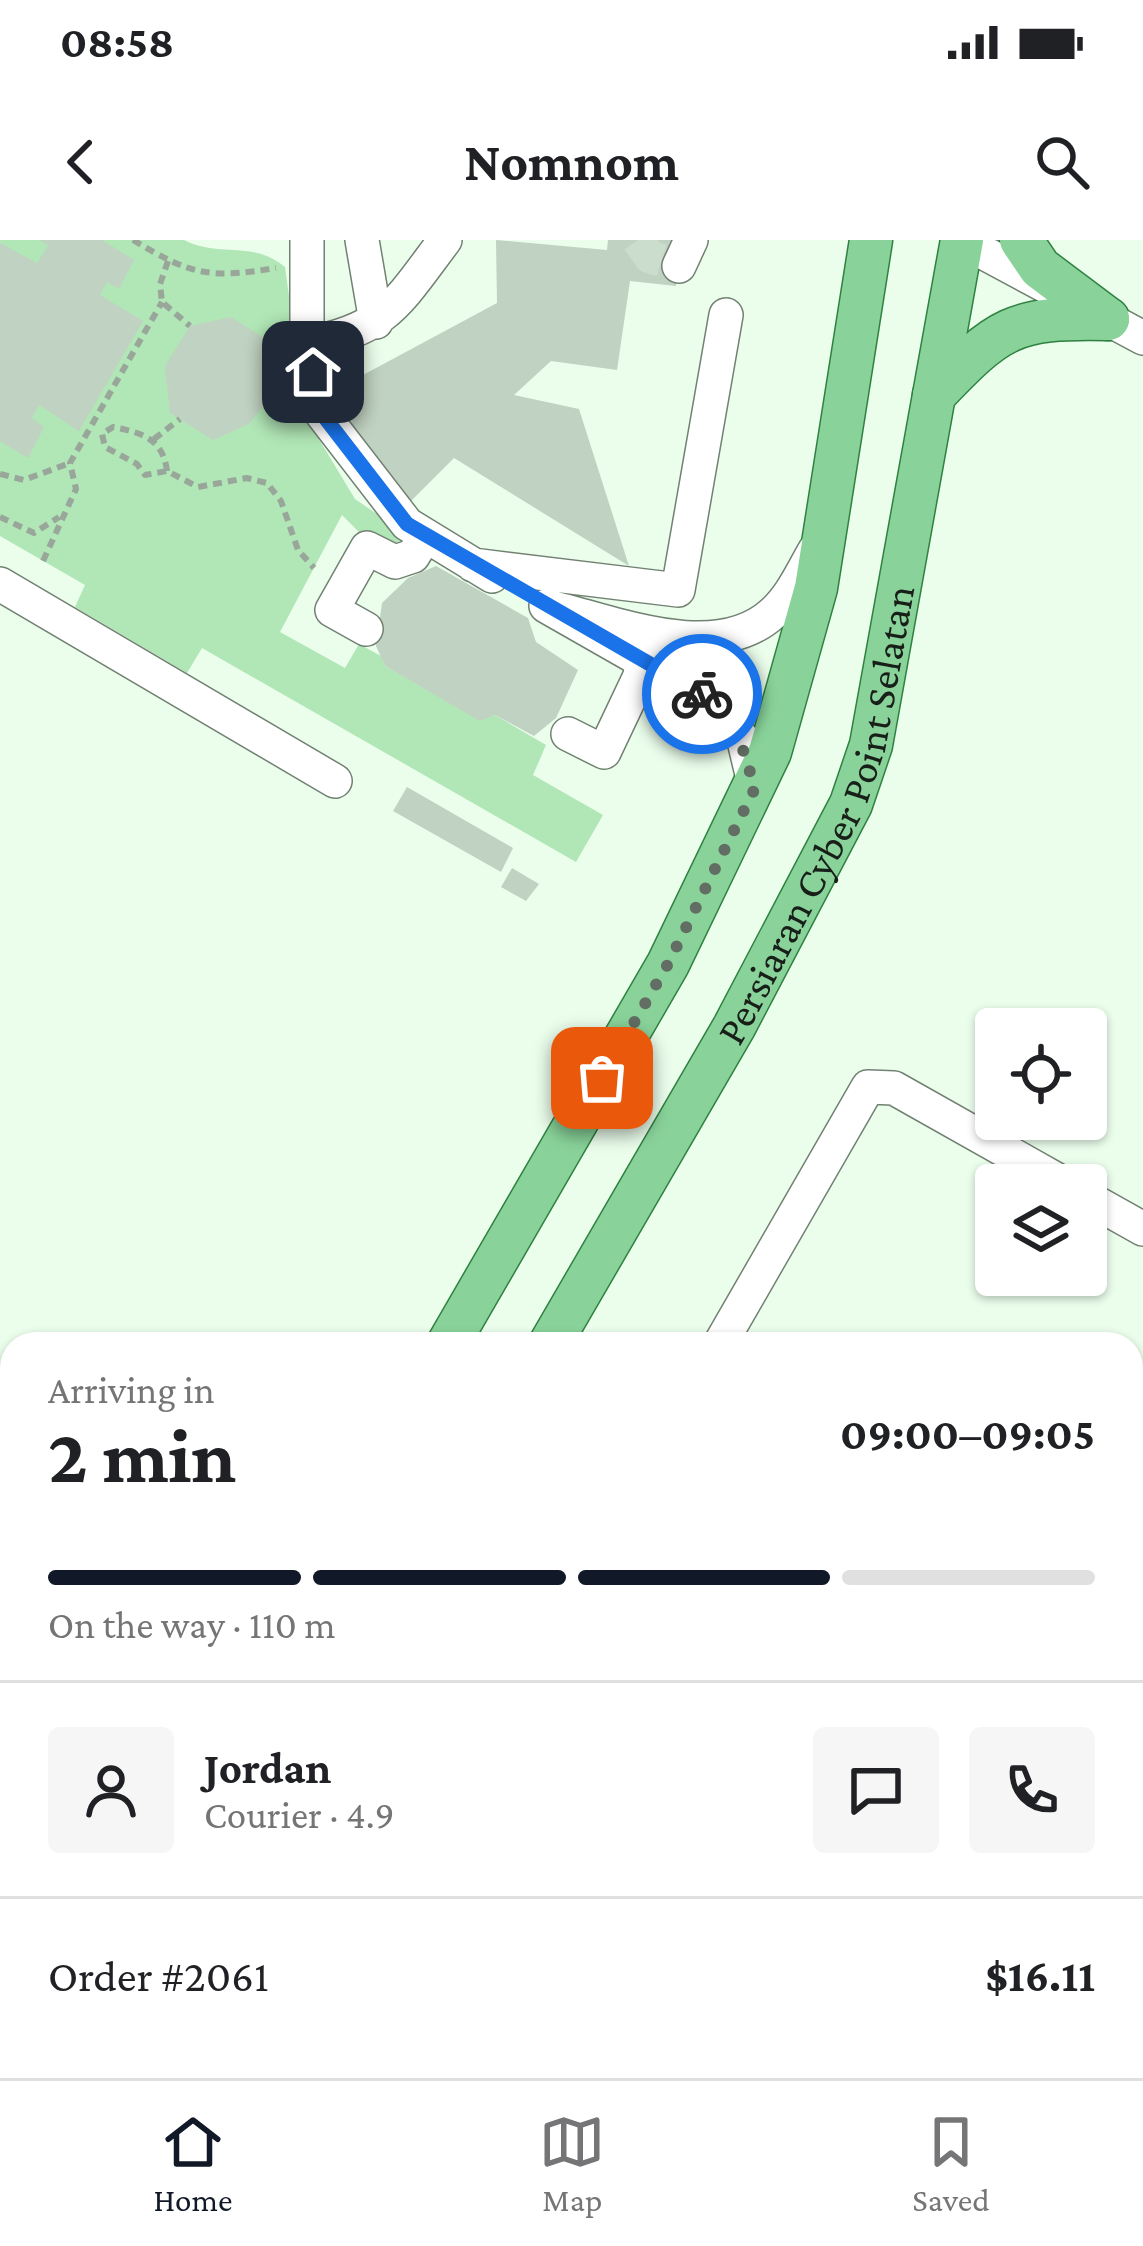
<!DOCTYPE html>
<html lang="en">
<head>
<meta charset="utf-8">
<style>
	:root { --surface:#fff; --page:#f6f6f6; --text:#202124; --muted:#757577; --line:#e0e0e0; --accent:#111827 }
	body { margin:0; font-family:"Crimson Pro",serif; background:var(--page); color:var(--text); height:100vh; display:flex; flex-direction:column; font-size:45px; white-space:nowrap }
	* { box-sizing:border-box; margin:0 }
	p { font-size:39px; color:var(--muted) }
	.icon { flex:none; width:66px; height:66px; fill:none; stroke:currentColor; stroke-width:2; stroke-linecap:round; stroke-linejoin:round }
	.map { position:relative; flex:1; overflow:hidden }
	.details { position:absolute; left:0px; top:1092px; width:1143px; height:747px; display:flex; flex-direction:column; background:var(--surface); border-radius:36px 36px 0 0; box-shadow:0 3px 9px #0004 }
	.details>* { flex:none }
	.buttons { position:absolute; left:975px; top:768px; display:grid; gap:24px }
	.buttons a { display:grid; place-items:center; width:132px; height:132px; border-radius:12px; background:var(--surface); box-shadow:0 3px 9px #0004; font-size:60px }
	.pin { position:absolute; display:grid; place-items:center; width:102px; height:102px; color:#fff; margin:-51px; border-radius:24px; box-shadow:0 6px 18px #0006 }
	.courier { position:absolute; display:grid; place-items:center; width:120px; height:120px; margin:-60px; border:9px solid #1a73e8; border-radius:50%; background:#fff; color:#222; box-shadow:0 3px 15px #0007 }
	.headline em { font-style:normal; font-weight:700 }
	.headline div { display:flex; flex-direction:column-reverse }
	.headline { display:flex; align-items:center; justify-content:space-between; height:204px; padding:0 48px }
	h1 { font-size:78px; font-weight:700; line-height:90px }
	.bar { display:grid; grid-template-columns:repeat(4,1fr); gap:18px 12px; align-content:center; height:144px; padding:0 48px }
	.bar i { height:15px; border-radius:9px; background:var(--line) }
	.bar .on { background:var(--accent) }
	.bar p { grid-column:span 4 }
	.line { display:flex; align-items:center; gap:30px; padding:0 48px; border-top:3px solid var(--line) }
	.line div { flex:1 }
	.round { display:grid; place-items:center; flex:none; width:126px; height:126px; border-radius:12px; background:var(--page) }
	.status { display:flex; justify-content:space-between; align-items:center; height:84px; padding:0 60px; background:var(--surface); direction:ltr }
	.status svg { height:33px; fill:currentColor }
	header { display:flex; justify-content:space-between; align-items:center; height:156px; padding:0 48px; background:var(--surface); font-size:54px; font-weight:700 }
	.menu { display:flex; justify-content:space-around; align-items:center; height:168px; border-top:3px solid var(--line); background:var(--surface); font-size:33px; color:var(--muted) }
	.menu a { display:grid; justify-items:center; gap:6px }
	.menu .on { color:var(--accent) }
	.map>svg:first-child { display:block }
	.green { fill:#b1e6b6 }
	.building { fill:#c0d2c1 }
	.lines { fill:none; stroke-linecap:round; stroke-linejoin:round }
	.minor-tunnel { stroke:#cbddcc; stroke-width:33; stroke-dasharray:33 16; stroke-linecap:butt }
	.minor-casing { stroke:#718172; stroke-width:36 }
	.major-casing { stroke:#2f8141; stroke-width:45 }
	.path { stroke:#99a79a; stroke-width:6; stroke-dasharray:9 6; stroke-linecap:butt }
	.minor { stroke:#fff; stroke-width:33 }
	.major { stroke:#89d39a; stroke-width:42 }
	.done { stroke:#626d63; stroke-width:12; stroke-dasharray:0 21.6 }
	.route { stroke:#1a73e8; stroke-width:15 }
	.labels { text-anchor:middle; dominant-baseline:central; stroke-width:9; stroke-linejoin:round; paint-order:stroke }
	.street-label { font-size:42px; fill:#181f19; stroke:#ebfeec }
</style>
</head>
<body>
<div class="status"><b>08:58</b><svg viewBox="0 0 49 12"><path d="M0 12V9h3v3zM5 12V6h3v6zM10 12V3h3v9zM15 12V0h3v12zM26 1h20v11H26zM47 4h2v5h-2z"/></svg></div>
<header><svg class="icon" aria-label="back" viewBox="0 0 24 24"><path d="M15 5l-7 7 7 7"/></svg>Nomnom<svg class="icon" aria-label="search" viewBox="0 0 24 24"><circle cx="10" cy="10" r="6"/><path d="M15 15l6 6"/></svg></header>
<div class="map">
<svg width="1143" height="1838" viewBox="0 0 1143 1838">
	<rect width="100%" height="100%" fill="#ebfeec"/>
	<path class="green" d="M0 0H184C219 18 253 0 285 27L302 150 317 196 355 259 393 285 400 301 390 305 364 297 342 275 280 392 345 428 359 404 381 416 385 426 480 480 495 475 546 505 533 535 603 575 576 622 202 408 187 433 75 367 85 345 0 296Z"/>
	<path class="building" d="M40 0H102L134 20 119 49 107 42 100 55 143 81 79 191 39 165 32 178 44 187 28 218 0 201V3L37 23 48 6Z
		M496 0 607 10 608 0H679L676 46 630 41 617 130 551 121 514 155 579 169 629 326 454 218 404 268 322 157 497 63Z
		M231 77 267 100 279 145 249 184 213 200 170 173 165 126 190 86Z
		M436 326 528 378 536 402 578 430 556 478 534 496 495 475 480 481 385 426 376 406 382 363 408 338Z
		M407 547 513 608 501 632 393 571Z
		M512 628 539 644 526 661 501 647Z
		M1131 1445 1143 1452V1484L1131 1504Z
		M851 1827H1126L1120 1838H845Z"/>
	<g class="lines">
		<path class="minor-tunnel" d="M638 0 650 17 679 26"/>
		<defs>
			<path id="minor" d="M307 0V104L319 170 407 284 492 336
				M362 0 376 82
				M960 0 1143 98
				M679 26 691 0
				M307 104C387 89 398 62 445 0
				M473 325 678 350 726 75
				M0 344 335 541
				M366 389 332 370 367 308 395 322 413 316 424 298
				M568 494 604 512 640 436 644 402
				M755 547 744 501 716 463 546 366C612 381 715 426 773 373 792 356 802 332 815 310
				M1086 957 1143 989
				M720 1104 868 847 894 848 1066 945
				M1131 1409 1143 1416
				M1131 1786 1143 1792
				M441 1827 461 1838
				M379 1838 383 1827
				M660 1838 666 1827
				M1142 1838 1143 1822"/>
			<g id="major">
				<path d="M1021 0 1040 28 1108 79"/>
				<path d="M934 155C999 87 1012 77 1108 79"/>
				<path d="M448 1104 668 724 770 512 816 348 871 0"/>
				<path id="s1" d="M550 1104 734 787 851 564 871 505 962 0"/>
				<path d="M127 1838 131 1827"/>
				<path d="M229 1838 233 1827"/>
			</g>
		</defs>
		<use href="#minor" class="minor-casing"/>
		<use href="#major" class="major-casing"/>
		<path class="path" d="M133 0C191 35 209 39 276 28
			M168 21 160 44 162 62 190 86
			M154 199 180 179
			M167 231C163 199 143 193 113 187L102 194 105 207 137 224 145 235 167 231 198 247 247 238 267 243 281 261 298 310 314 328
			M0 234 24 240 70 223
			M0 277 34 293 59 277
			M43 321 76 249 70 223 162 62"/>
		<use href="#minor" class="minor"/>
		<use href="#major" class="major"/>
	</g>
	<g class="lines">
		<path class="done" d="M602 838 668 724 755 548 734 481 702 454"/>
		<path class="route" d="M313 132 319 170 407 284 702 454"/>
	</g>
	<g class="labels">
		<g class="street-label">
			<text stroke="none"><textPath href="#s1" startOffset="597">Persiaran Cyber Point Selatan</textPath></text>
		</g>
	</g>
</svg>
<div class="buttons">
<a><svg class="icon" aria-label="locate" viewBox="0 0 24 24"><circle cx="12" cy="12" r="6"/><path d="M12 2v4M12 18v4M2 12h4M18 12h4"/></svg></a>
<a><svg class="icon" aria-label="layers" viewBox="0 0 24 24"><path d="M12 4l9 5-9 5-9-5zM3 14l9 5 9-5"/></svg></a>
</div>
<div class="pin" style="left:602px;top:838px;background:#ea580c"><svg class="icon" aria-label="bag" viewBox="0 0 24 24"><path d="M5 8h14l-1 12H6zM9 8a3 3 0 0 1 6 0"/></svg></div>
<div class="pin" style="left:313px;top:132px;background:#1f2937"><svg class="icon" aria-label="home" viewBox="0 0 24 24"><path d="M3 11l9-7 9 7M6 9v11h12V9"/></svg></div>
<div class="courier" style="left:702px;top:454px"><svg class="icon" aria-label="bike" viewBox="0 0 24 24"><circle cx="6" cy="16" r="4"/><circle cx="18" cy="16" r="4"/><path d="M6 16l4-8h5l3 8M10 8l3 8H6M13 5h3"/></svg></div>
<section class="details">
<div class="headline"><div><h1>2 min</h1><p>Arriving in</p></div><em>09:00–09:05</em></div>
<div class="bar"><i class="on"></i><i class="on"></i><i class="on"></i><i></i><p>On the way · 110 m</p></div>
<div class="line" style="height:216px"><a class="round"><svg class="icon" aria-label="person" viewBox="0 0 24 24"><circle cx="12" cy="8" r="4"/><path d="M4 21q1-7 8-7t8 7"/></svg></a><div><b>Jordan</b><p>Courier · 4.9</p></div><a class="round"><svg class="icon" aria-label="chat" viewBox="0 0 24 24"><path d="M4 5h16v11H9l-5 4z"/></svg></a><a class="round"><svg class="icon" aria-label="phone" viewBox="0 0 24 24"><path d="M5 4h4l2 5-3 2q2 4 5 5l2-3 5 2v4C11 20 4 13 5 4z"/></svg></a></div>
<div class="line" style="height:156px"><div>Order #2061</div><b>$16.11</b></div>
</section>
</div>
<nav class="menu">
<a class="on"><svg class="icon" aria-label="home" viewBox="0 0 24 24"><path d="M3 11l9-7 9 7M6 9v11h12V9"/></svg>Home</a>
<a><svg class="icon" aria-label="map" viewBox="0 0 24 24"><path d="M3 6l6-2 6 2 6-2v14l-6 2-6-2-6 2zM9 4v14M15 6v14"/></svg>Map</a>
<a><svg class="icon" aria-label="saved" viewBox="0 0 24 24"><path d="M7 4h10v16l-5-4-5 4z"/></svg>Saved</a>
</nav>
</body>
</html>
